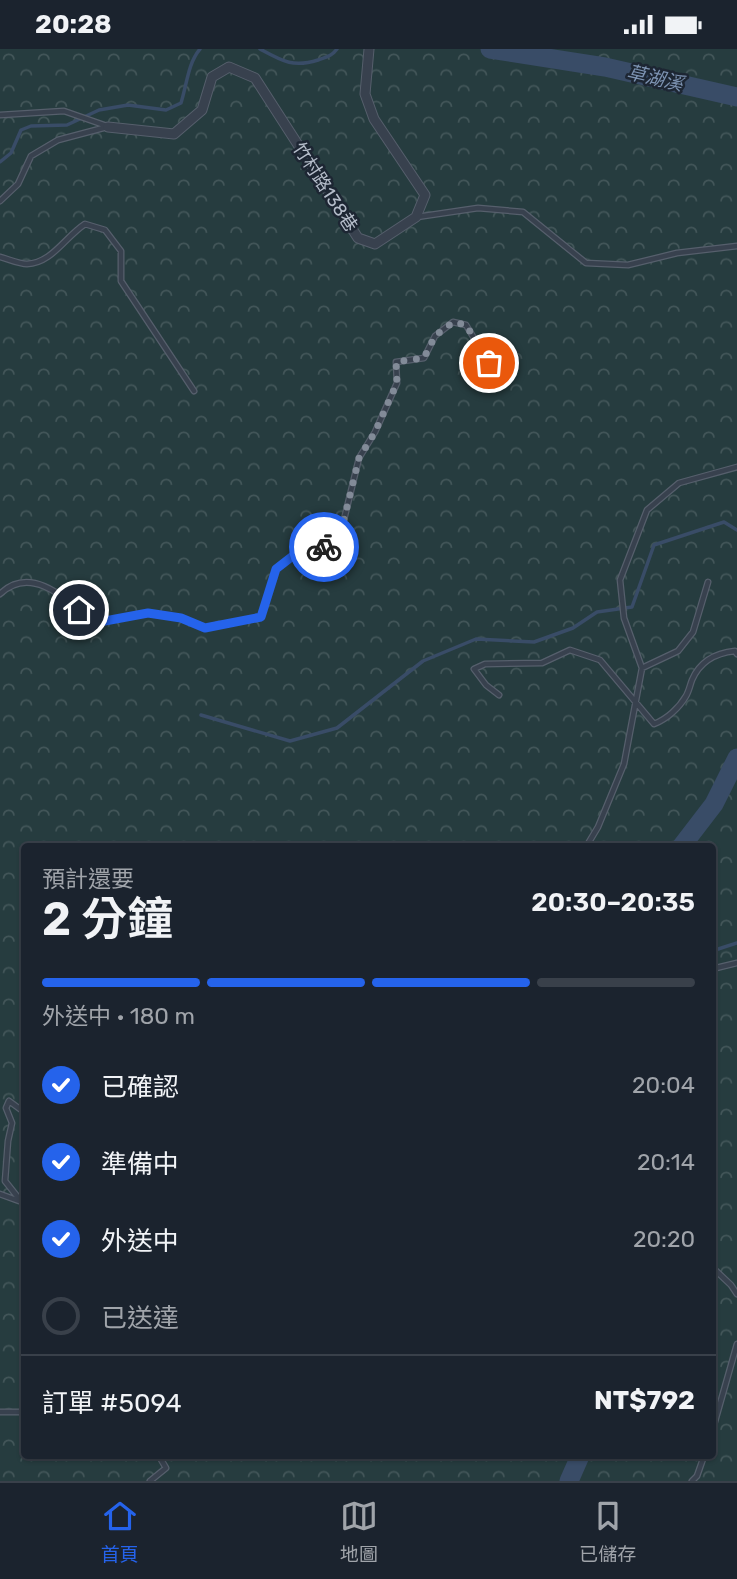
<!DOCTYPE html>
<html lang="zh-TW">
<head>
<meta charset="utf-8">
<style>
	:root { --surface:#1b232e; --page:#282f3a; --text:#f1f3f6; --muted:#a0a4aa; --line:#39404a; --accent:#2563eb }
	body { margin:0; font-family:Rubik,"Noto Sans TC",sans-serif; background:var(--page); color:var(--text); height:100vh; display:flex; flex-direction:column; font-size:26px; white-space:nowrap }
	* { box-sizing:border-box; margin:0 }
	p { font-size:23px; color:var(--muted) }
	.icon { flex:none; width:38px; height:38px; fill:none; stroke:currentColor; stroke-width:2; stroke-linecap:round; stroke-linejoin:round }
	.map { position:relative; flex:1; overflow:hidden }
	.drawer { position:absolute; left:21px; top:794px; width:695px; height:616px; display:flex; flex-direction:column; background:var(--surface); border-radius:7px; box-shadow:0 2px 5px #0004,0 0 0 2px var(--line) }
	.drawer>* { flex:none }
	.pin { position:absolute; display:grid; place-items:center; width:60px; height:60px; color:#fff; margin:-30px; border:4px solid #fff; border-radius:50%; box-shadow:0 2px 7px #0007 }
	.courier { position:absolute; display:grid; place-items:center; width:70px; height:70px; margin:-35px; border:5px solid #2563eb; border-radius:50%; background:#fff; color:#222; box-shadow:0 2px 9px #0007 }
	.headline em { font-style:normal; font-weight:600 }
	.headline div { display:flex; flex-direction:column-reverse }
	.headline { display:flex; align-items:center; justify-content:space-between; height:119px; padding:0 21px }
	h1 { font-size:46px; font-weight:600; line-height:52px }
	.bar { display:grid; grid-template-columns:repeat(4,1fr); gap:10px 7px; align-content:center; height:84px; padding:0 21px }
	.bar i { height:9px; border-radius:5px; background:var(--line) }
	.bar .active { background:var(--accent) }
	.bar p { grid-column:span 4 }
	.line { display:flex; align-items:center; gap:18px; padding:0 21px; border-top:2px solid var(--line) }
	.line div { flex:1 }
	ol { padding:0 21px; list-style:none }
	li { display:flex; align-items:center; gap:21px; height:77px }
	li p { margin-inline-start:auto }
	li .icon { padding:7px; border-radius:50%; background:var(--accent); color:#fff; stroke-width:4 }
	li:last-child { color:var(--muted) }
	li i { width:38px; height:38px; border:4px solid var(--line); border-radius:50% }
	.status { display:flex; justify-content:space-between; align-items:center; height:49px; padding:0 35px; background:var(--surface); direction:ltr }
	.status svg { height:19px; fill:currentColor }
	.tab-bar { display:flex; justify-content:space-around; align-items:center; height:98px; border-top:2px solid var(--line); background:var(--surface); font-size:19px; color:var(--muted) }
	.tab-bar a { display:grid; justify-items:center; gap:4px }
	.tab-bar .active { color:var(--accent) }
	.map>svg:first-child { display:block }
	.forest { fill:url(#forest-crowns); fill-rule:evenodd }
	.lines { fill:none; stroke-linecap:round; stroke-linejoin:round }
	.stream { stroke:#394c67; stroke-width:3.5 }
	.river { stroke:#394c67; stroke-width:19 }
	.lane-casing { stroke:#565f6c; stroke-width:7 }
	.street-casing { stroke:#565f6c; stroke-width:11 }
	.lane { stroke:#38414e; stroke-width:4.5 }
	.street { stroke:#38414e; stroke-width:9 }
	.done { stroke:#828b98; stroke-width:7; stroke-dasharray:0 12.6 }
	.route { stroke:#2563eb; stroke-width:9 }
	.labels { text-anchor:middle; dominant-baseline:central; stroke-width:5; stroke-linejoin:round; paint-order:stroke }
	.street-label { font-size:18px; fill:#b4bcc9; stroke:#1d2633 }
	.water-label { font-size:19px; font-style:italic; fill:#7c92b1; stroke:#1d2633 }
</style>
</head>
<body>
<div class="status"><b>20:28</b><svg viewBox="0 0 49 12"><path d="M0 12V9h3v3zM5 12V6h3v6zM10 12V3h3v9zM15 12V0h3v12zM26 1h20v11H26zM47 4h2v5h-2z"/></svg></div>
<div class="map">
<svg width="737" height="1432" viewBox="0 0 737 1432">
	<defs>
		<pattern id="forest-crowns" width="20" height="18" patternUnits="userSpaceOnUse" patternTransform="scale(1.75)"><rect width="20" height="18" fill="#263c3f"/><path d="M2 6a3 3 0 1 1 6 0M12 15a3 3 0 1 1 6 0" fill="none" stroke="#435659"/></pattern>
	</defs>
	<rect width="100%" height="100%" fill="#242f3e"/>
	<path class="forest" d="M0 0H737V1432H0ZM24 798H712V1407H24Z"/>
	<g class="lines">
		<path class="stream" d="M260 0C282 12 293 19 318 11 326 8 332 7 337 0
			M0 113 11 104 21 81 31 77 67 76 99 61 128 56 166 61 181 54C187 35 188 14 200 0
			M201 666 290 692 337 679 423 612 476 590 534 593 573 579 597 563 632 558 654 496 724 473 737 481
			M712 902 737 894"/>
		<path class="river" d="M490 0 605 18 737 48
			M681 798 714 755 737 709
			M569 1432 580 1407"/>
		<defs>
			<path id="lane" d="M0 66 64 62 107 77
				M0 152 18 135 31 107 58 91 107 78
				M417 168 478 159 523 163 586 214 628 216 677 204 737 197
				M0 208C8 210 19 215 27 215 52 214 65 188 85 175L105 181 121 202V232L194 342
				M0 545C32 514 68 552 94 574L148 564 181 569 205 579 261 568 276 520 294 506 320 500 339 491 359 409 375 383 397 334 396 313 424 309 435 287 453 273 466 276 489 314
				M642 619 678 602 693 583 708 533
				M499 646 486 636 474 620 485 615 542 614 570 601 600 611 654 675C667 670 679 659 686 647 689 642 690 636 692 631 700 612 715 604 735 602L737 605
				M586 798 598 778 624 715 642 619 624 569 620 531 647 461 679 434 737 418
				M712 920 737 914
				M24 1063 9 1052 6 1059 12 1074 8 1092 5 1132 24 1156
				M0 1145 19 1152
				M712 1218 731 1236 737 1245
				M0 1363H24
				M712 1383 737 1295
				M150 1432 166 1419 159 1407
				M692 1432 697 1427 704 1407"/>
			<path id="street" d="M108 78 174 85 202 61 212 28 229 18 255 29 358 189 375 195 416 168 425 146 374 70 365 45 369 0"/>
		</defs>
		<use href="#lane" class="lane-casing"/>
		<use href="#street" class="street-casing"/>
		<use href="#lane" class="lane"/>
		<use href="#street" class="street"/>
	</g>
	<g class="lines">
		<path class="done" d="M324 498 339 491 359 409 375 383 397 334 396 313 424 309 435 287 453 273 466 276 489 314"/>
		<path class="route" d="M79 561 94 574 148 564 181 569 205 579 261 568 276 520 294 506 324 498"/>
	</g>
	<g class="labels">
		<g class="street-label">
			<text transform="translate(325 138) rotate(57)">竹村路138巷</text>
		</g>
		<g class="water-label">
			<text transform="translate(655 29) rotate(13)">草湖溪</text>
		</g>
	</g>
</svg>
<div class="pin" style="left:489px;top:314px;background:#ea580c"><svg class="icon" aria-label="bag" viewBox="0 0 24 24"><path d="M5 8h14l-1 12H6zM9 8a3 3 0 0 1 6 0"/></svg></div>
<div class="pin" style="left:79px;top:561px;background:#1f2937"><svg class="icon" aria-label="home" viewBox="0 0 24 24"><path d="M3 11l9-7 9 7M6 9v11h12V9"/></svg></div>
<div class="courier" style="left:324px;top:498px"><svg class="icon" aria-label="bike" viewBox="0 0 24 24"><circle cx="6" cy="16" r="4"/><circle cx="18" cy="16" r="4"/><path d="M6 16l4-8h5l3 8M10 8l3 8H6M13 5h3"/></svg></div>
<section class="drawer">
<div class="headline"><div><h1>2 分鐘</h1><p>預計還要</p></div><em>20:30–20:35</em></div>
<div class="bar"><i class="active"></i><i class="active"></i><i class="active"></i><i></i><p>外送中 · 180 m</p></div>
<ol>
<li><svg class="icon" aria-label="check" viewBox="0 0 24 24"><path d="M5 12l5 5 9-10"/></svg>已確認<p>20:04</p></li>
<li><svg class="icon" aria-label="check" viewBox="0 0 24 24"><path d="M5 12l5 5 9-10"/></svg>準備中<p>20:14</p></li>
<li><svg class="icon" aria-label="check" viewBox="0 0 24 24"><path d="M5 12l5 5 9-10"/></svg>外送中<p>20:20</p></li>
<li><i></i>已送達</li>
</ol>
<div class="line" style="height:91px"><div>訂單 #5094</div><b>NT$792</b></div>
</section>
</div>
<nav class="tab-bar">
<a class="active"><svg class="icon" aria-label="home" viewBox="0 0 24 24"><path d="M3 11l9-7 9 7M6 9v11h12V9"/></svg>首頁</a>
<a><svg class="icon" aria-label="map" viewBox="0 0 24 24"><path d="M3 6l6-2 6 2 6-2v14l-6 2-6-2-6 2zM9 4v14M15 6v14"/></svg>地圖</a>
<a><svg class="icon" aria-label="saved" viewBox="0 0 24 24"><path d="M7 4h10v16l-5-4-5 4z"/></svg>已儲存</a>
</nav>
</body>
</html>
